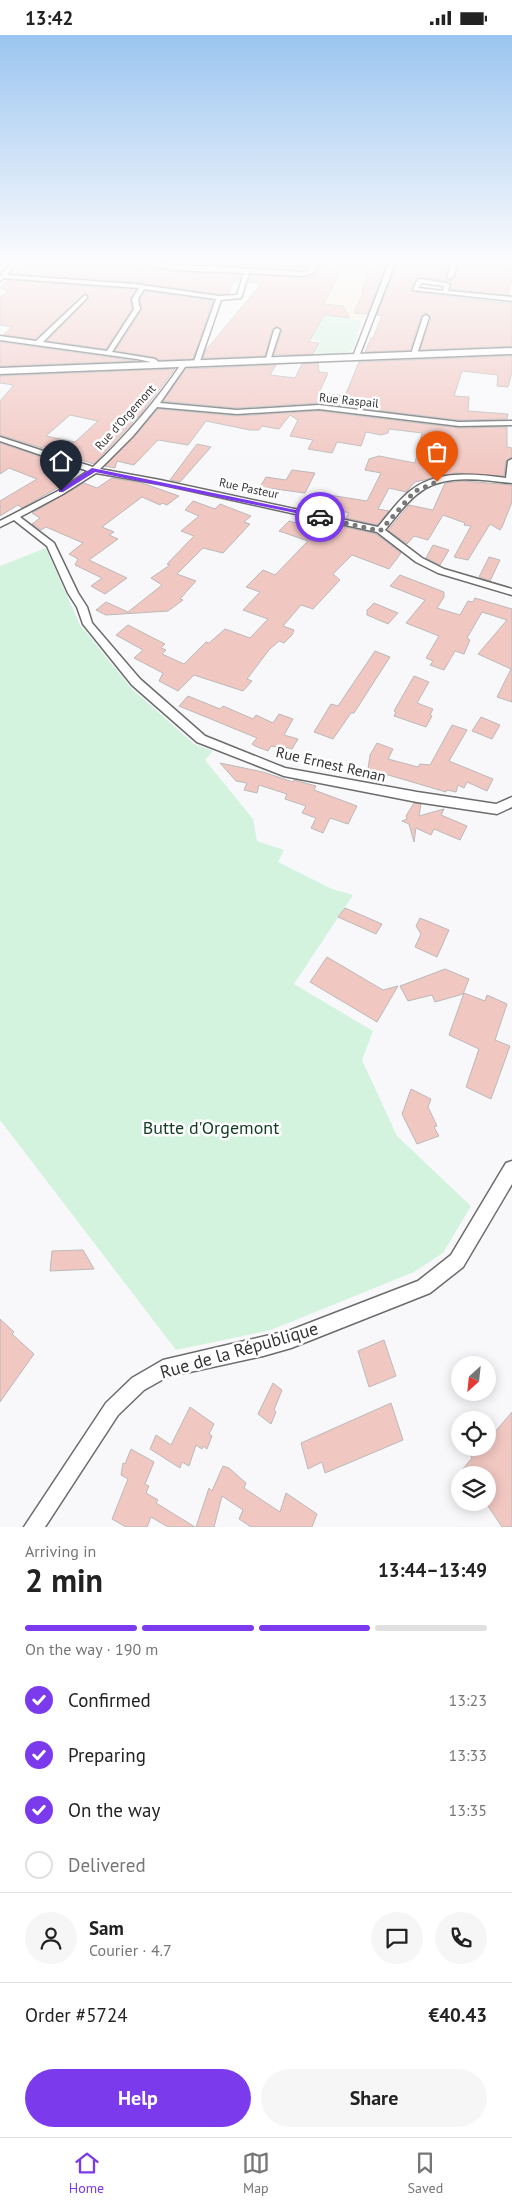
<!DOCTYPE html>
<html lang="en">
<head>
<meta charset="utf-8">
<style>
	:root { --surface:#fff; --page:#f6f6f6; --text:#222; --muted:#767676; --line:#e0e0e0; --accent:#7c3aed }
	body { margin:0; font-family:"PT Sans",sans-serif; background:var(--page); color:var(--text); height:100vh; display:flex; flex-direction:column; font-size:19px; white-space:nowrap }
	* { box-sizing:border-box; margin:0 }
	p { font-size:16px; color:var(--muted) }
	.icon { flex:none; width:28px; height:28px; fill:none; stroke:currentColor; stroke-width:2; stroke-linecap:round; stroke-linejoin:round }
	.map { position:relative; height:1492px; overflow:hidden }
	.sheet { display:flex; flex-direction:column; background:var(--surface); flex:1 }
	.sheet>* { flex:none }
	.needle { width:32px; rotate:207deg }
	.tools { position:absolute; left:451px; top:1321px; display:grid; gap:10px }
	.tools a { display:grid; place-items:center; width:45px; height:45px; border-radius:50%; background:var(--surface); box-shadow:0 2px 12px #0003; font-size:25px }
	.pin { position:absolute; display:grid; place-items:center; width:42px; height:42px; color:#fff; margin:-51px -21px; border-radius:50% 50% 50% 0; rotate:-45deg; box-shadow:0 0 5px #0007 }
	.pin .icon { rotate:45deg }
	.courier { position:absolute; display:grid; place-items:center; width:50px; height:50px; margin:-25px; border:4px solid #7c3aed; border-radius:50%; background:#fff; color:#222; box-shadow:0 1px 6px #0007 }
	.overview em { font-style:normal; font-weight:600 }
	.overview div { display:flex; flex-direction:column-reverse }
	.overview { display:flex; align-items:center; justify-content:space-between; height:85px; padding:0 25px }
	h1 { font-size:32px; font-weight:600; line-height:38px }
	.bar { display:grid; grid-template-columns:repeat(4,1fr); gap:8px 5px; align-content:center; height:60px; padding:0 25px }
	.bar i { height:6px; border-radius:4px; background:var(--line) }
	.bar .current { background:var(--accent) }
	.bar p { grid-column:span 4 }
	.line { display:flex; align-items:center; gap:12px; padding:0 25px; border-top:1px solid var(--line) }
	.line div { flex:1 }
	.round { display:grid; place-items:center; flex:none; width:52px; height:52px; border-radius:26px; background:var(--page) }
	ol { padding:0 25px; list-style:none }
	li { display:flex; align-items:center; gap:15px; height:55px }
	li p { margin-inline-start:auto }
	li .icon { padding:5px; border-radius:50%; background:var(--accent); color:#fff; stroke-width:4 }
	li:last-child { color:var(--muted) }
	li i { width:28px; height:28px; border:2px solid var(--line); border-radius:50% }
	.action { display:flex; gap:10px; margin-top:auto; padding:10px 25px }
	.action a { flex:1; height:58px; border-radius:30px; background:var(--accent); color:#fff; font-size:20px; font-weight:600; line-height:58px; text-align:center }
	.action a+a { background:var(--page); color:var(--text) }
	.status { display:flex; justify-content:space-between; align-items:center; height:35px; padding:0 25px; background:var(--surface); direction:ltr }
	.status svg { height:14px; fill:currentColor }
	.dock { display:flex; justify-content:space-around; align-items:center; height:70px; border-top:1px solid var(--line); background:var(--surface); font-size:14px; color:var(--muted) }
	.dock a { display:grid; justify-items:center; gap:2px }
	.dock .current { color:var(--accent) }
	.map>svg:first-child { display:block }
	.education { fill:#fbecd9 }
	.green { fill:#d4f3df }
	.building { fill:#f1c7c2; stroke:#bbb9b9; fill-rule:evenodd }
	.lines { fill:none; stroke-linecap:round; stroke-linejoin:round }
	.street-casing { stroke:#6c6c6d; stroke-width:3 }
	.secondary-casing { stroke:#6c6c6d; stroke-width:3 }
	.street { fill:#fff; fill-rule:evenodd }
	.secondary { fill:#fff; fill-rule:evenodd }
	.route { fill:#7c3aed }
	.done { stroke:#79797b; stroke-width:5; stroke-dasharray:0 9 }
	.labels { text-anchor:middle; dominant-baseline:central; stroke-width:5; stroke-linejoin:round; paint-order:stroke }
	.far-street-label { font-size:12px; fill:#353536; stroke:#fff }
	.street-label { font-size:15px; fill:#353536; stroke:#fff }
	.near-park-label { font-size:18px; fill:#103c26; stroke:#fff }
	.near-street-label { font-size:18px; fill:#353536; stroke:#fff }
</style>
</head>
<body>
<div class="status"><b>13:42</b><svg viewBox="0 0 49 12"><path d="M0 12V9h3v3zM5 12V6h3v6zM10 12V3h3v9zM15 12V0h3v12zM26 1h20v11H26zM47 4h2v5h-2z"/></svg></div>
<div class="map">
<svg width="512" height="1492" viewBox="0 0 512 1492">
	<rect width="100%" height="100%" fill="#f8f8fa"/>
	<path class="education" d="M321 228H385L363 284 324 280 327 276 312 253Z"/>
	<path class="green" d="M323 281 361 285 354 314 346 318 314 320 321 306 311 304Z
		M46 513 80 590 132 654 194 709 213 716 205 725 253 784 257 806 284 815 278 827 332 854 353 860 294 949 373 996 362 1025 397 1101 471 1171 443 1218 414 1237 271 1295 176 1315 0 1085V531Z"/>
	<path class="building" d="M32 228H121L174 237 241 240 239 246H234L228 259H219L134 247 14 239 22 230Z
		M181 228H274L309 231 308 234 303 235Z
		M375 228H387L367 279 354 278 363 257 361 254 369 242 367 239 372 235Z
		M397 228H450L445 241 449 246 455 243 460 228H512V244L508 260 451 254 452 249 448 246 420 242 415 245 411 254 413 257 512 269V311L420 315 431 283 425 278 421 281 410 315 365 317 371 303H373L382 281 377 280Z
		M320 230 333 232 330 239 339 240 323 269 343 271 350 283 324 280 309 307 319 308 313 319 274 320 282 296 276 291 272 294 265 321 203 323 206 315 262 248 248 247 250 240 304 243 314 240Z
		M8 245 136 255 130 263 132 274 106 314 47 306 88 264 89 261 85 258 35 304 3 300 12 292 0 290V262L8 256 0 253Z
		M145 256 213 266 193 324 159 325 155 322 115 316 142 275 140 264Z
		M0 307 136 326 0 331Z
		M512 321V337L508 352 497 351 498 340 462 336 454 361 469 362 468 376 508 379 507 384 459 385 319 368 237 373 163 366 186 334 276 330 270 340 295 343 302 329 318 328 319 337 328 338 319 358 345 361 359 327Z
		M175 334 139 381 94 429 0 400V366L14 350 0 348V341ZM70 380 98 386 75 407 46 401Z
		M158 374 237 381 319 376 459 393 507 392V412L512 413V422L506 426 504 441 455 438 415 447 406 457 389 453 378 474 389 476 377 490 346 483 349 478 323 471 329 460 367 466 381 438 365 435 369 424 379 421 415 428 422 398 389 394 388 398 381 400 366 397 361 411 337 407 332 418 308 414 313 405 290 401 298 385 290 380 279 394 262 391 259 395H250L206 386 188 410 158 405 134 430 117 426 115 433 105 431 134 402Z
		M0 408 74 433 58 437 73 444 22 473 18 470 0 481V466L37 444 9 433 0 439Z
		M197 409 211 412 180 447 170 445Z
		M292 435 315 438 305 458 260 452 266 442 286 445Z
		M112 443 142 448 179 461 167 470 162 468 160 470 142 462 102 492 114 497 109 500 118 504 89 525 127 543 105 559 91 551 102 543 75 530 78 524 69 519 83 508 46 492 41 495 32 489 40 483 32 478 84 448 97 453Z
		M462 446 512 450V467L502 492 500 495 490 489 468 525 454 522 471 491 464 490 465 488 443 480 428 505 414 501 407 509 388 495 409 470 433 475 445 448Z
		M193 466 215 474 220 469 251 481 244 487 250 489 223 518 203 513 177 539 196 546 180 564 183 565 168 576 106 580 96 575 106 567 128 577 162 550 151 543 170 530 167 529 194 501 181 496 199 481 185 475Z
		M289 486 336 499 341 491 376 499 401 518 389 534 352 520 333 539 340 545 313 574 301 570 283 591 294 595 292 600 284 608 279 606 269 615 247 644 252 646 243 656 194 640 178 656 159 646 163 638 134 623 143 615 116 600 128 590 165 609 161 613 166 615 162 619 184 629 206 607 209 608 225 594 250 603 268 584 243 575 260 557 246 552 263 535 275 540 308 506 279 496Z
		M433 510 449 515 440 530 426 523Z
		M489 522 500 525 490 546 479 542Z
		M400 540 444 557V562L437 573 460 580 468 566 473 567 475 563 512 574V667L497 662 511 634 478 619 507 585 482 577 467 603 470 605 464 619 455 616 444 635 430 630 433 626 426 623 439 601 406 588 425 565 390 551Z
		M374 568 398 578 388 589 367 580V575Z
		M375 616 390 622 354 678H351L333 704 314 697 331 669 338 671Z
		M414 641 429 647 417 668 433 674 430 680 432 681 426 692 394 681 396 677 394 676Z
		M188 661 220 674 223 671 253 684 256 680 273 688 279 679 293 684 284 700 298 704 292 714 279 710 277 712 271 711 268 716 255 711 252 709 257 703 179 671Z
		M481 682 500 690 492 704 472 696Z
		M452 690 467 695 449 726 493 744 487 756 467 747 464 753 458 750 456 757 447 755 446 757 368 734 370 720 377 708 393 714 388 724 418 732 420 729 430 730Z
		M220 728 263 737 293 747 294 745 316 751 314 755 357 771 348 789 330 783 323 798 311 793 316 783 302 778 306 771 285 764 287 759 259 750 257 758 244 755 247 748 236 746Z
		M414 768 421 769 419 781 444 774 441 780 467 791 460 805 434 794 431 800 416 793 414 807 409 789 402 786 407 784 406 781Z
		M345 873 382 889 376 899 338 882Z
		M420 883 449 895 437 922 415 912 421 899 416 891Z
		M327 922 383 955 398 951 377 987 310 947Z
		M445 934 469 944 463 959 435 967 432 960 408 966 400 951Z
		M464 958 485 966 487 960 507 969 495 1005 510 1011 491 1064 466 1052 479 1014 449 1000Z
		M411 1054 431 1064 428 1072 437 1091 434 1092 439 1101 417 1109 402 1079Z
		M83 1215 94 1234 50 1236 52 1216Z
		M0 1284 14 1297 12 1299 34 1319 0 1367Z
		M384 1305 396 1341 369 1352 358 1316Z
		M273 1348 282 1355 274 1375 276 1377 271 1389 258 1379Z
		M391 1368 403 1405 325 1438 322 1427 308 1434 301 1408Z
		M190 1372 214 1389 209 1399 212 1401 207 1414 203 1411 202 1414 196 1410 189 1431 182 1427 180 1433 150 1414 156 1400 171 1410Z
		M512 1377V1492H502L488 1471V1440H458L472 1423 465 1412H488V1405Z
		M131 1414 154 1427 145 1449 149 1451 146 1458 158 1465 156 1468 195 1492H168L151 1482 147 1492H126L112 1484 128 1444 121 1440 123 1428 125 1429Z
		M223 1431 229 1433 246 1448 244 1453 280 1477 286 1458 317 1479 312 1492H251L239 1484 243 1475 222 1461 214 1492H196L209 1453 212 1456Z"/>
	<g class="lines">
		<defs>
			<path id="street" d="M11 228H17L7 240 134 249 219 261 237 260 244 238 174 235 142 228 303 237 309 236 313 228H319L313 238 303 241 249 238 241 263 221 265 199 329 196 331 193 329 216 264 144 254 138 264 140 274 112 317 155 324 162 330 159 332 151 327 137 324 0 305V301L36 306 85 260 87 261V263L43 307 107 316 134 274 132 264 139 253 4 243 0 246V241Z
				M389 228H395L360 319 362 323 357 324 354 319Z
				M452 228H458L453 242 450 244 447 242Z
				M420 244 447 248 450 250 448 256 512 262V266L413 255 417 246ZM422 248 444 251 443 256 418 253Z
				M426 280 429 282 418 316 419 320 414 321 412 316 423 282Z
				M277 293 280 295 270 326 265 327 274 295Z
				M184 327 187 329 160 368 237 375 319 370 459 387 512 386V390L459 391 319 374 237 379 157 372 133 401 100 434 160 445 378 492C388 480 397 467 409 457 436 434 474 439 506 443L508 426 512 424V448C480 445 443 437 416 460 404 470 395 483 385 495L422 523 444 534 512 554V560L438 538 416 527 377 497 160 449 96 438 63 459 20 482 54 508 78 558 87 572 92 588 140 644 205 701 285 733 417 757 496 769 512 762V772L497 779 417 767 284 741 197 707 132 650 83 589 77 572 68 558 47 511 14 485 0 492V486L58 456 88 436 0 406V402L93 432C127 400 156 366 182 328Z
				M512 1126V1149L463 1232 430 1258 291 1313 263 1321 167 1342 144 1355 118 1380 45 1492H24L106 1368 132 1343 163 1325 291 1295 418 1246 451 1220 506 1128Z"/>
			<path id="secondary" d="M512 313V319L0 339V333Z"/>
		</defs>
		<use href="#street" class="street-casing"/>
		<use href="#secondary" class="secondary-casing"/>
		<use href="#street" class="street"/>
		<use href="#secondary" class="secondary"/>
	</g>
	<linearGradient id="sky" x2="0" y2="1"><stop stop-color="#9bc5f0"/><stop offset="0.52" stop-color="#fcfcfd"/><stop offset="1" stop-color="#fcfcfd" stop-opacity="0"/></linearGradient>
	<rect width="512" height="437" fill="url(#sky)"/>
	<path class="route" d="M92 433 320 480 323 482 320 483 95 437 63 457H59V455Z"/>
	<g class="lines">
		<path class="done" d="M320 482 380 496 415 456 437 447"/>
	</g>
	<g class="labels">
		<g class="far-street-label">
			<text transform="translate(349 365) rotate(6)">Rue Raspail</text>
			<text transform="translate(125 382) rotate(-48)">Rue d'Orgemont</text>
			<text transform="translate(249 453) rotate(12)">Rue Pasteur</text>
		</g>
		<g class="street-label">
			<text transform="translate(331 729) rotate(13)">Rue Ernest Renan</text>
		</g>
		<g class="near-park-label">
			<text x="211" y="1092">Butte d'Orgemont</text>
		</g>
		<g class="near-street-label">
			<text transform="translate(239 1315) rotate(-16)">Rue de la République</text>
		</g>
	</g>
</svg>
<div class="tools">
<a><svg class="needle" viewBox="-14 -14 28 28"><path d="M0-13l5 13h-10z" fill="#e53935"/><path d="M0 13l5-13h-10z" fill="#767676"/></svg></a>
<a><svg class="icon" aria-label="locate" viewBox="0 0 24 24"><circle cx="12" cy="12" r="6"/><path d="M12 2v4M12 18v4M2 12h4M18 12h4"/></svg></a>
<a><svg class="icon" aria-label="layers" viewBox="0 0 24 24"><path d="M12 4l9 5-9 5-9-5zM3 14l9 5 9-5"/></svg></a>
</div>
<div class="pin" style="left:437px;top:447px;background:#ea580c"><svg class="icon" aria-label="bag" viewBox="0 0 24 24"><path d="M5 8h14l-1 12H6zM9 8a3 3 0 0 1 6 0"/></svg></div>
<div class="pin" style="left:61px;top:456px;background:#1f2937"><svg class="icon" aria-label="home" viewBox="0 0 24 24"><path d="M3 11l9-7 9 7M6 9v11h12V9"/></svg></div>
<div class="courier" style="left:320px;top:482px"><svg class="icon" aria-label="car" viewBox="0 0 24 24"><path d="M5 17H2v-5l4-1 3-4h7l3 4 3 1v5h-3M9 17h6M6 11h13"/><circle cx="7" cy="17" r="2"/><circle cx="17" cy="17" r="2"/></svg></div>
</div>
<section class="sheet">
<div class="overview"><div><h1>2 min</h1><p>Arriving in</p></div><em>13:44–13:49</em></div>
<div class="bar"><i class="current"></i><i class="current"></i><i class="current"></i><i></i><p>On the way · 190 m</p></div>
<ol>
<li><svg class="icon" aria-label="check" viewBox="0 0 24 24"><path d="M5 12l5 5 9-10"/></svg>Confirmed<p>13:23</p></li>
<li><svg class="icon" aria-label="check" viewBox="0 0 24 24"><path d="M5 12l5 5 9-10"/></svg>Preparing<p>13:33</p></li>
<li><svg class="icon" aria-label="check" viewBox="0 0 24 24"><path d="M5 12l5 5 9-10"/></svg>On the way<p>13:35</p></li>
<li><i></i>Delivered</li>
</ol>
<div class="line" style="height:90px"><a class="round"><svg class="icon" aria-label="person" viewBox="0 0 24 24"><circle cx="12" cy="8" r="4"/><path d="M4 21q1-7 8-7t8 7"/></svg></a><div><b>Sam</b><p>Courier · 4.7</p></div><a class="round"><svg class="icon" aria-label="chat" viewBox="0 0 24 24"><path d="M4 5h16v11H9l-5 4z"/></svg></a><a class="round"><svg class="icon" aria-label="phone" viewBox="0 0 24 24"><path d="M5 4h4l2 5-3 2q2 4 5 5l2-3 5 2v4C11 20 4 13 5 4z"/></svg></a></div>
<div class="line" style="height:65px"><div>Order #5724</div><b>€40.43</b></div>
<div class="action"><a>Help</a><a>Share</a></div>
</section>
<nav class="dock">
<a class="current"><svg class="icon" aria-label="home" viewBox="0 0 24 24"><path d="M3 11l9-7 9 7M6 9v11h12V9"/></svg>Home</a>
<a><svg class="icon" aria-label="map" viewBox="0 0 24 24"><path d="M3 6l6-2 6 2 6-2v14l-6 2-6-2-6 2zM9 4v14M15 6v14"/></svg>Map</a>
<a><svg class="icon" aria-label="saved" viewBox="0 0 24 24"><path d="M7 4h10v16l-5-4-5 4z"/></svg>Saved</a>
</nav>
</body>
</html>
